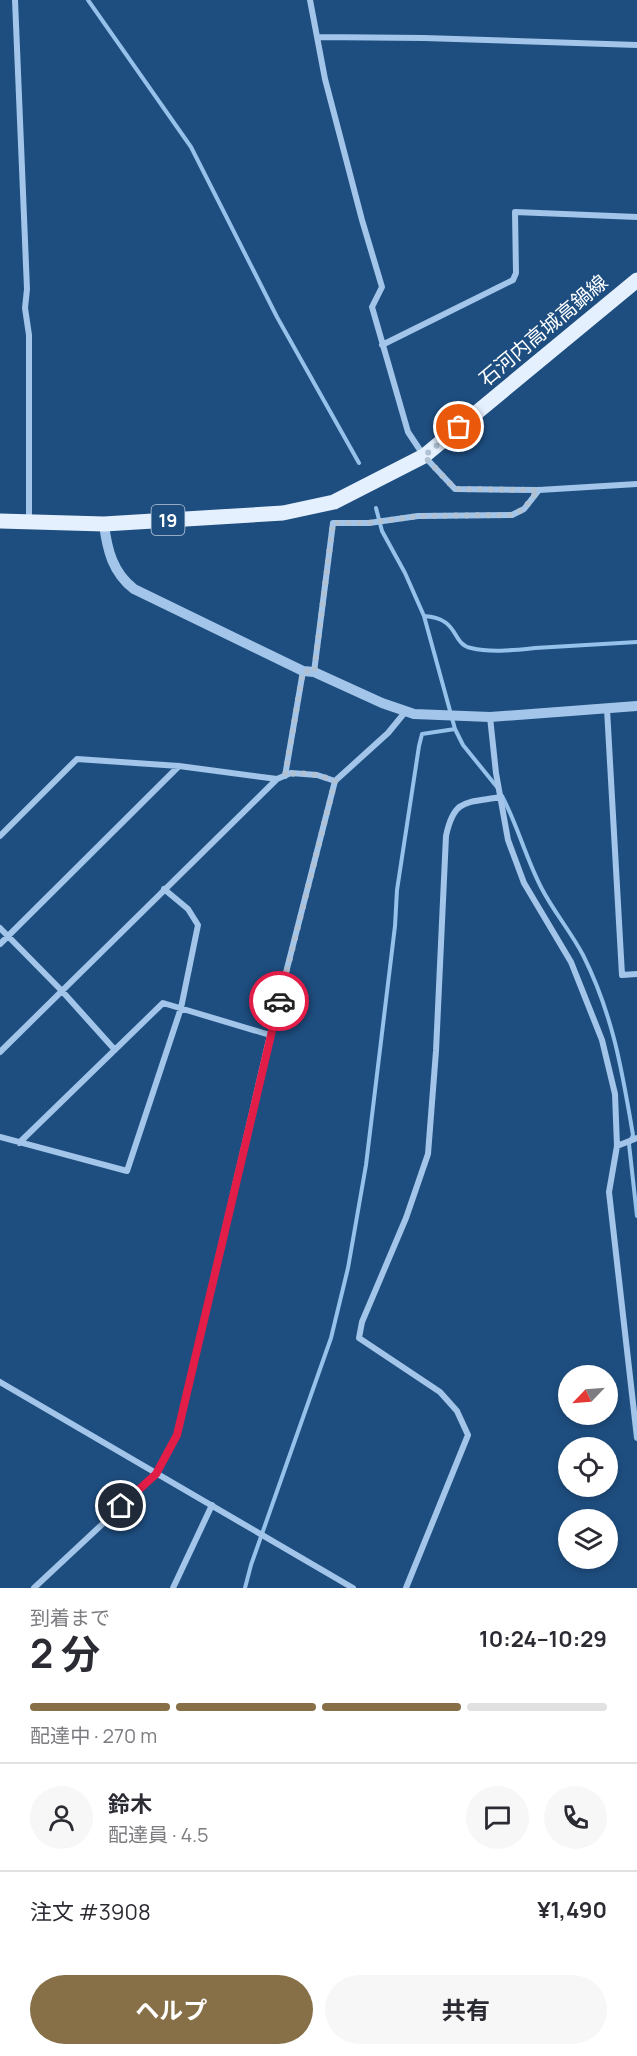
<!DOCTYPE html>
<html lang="ja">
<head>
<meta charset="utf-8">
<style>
	:root { --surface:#fff; --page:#f7f7f7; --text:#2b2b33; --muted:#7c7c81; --line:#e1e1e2; --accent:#877048 }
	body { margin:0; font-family:Manrope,"Noto Sans JP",sans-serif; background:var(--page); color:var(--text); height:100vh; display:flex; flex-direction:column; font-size:22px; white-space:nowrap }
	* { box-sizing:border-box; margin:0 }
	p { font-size:20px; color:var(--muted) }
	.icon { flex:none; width:33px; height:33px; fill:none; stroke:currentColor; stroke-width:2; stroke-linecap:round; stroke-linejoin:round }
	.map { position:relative; height:1588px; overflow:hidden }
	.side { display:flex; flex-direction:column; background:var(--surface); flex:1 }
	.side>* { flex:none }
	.needle { width:39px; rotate:245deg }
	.fabs { position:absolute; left:558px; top:1365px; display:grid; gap:12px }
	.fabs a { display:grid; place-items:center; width:60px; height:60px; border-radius:50%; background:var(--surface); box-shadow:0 3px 9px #0003; font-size:30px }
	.pin { position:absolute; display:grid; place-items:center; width:51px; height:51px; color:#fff; margin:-26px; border:3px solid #fff; border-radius:50%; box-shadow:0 2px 6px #0007 }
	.courier { position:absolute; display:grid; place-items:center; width:60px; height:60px; margin:-30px; border:4px solid #e11d48; border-radius:50%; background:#fff; color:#222; box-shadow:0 2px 8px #0007 }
	.headline em { font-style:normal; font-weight:700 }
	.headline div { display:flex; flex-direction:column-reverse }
	.headline { display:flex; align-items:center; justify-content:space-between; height:102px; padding:0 30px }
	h1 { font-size:39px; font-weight:700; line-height:45px }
	.bar { display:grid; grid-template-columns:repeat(4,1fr); gap:9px 6px; align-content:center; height:72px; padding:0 30px }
	.bar i { height:8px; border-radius:4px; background:var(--line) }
	.bar .selected { background:var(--accent) }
	.bar p { grid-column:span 4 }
	.line { display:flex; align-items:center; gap:15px; padding:0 30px; border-top:2px solid var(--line) }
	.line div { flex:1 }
	.round { display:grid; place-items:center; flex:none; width:63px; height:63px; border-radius:32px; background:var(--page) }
	.action { display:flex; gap:12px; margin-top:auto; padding:12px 30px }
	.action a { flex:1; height:69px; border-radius:36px; background:var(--accent); color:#fff; font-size:24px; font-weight:700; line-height:69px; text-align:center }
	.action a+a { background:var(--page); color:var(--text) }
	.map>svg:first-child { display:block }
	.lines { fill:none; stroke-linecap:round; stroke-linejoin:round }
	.stream { stroke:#95c1ea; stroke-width:4 }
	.minor { stroke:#a2c5e9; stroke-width:6 }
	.tertiary { stroke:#a2c5e9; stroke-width:10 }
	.primary { stroke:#e5f0fe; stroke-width:15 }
	.done { stroke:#b0c1d3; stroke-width:6; stroke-dasharray:0 10.8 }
	.route { stroke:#e11d48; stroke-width:8 }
	.labels { text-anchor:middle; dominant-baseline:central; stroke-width:4.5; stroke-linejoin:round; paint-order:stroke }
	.shield { fill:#1e4e80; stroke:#bccad9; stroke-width:1.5 }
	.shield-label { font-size:18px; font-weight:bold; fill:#fff }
	.street-label { font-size:20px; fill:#fff; stroke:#1e4e80 }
</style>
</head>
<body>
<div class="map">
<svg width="637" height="1588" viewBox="0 0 637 1588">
	<rect width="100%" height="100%" fill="#1e4e80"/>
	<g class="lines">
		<path class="stream" d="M88 0 191 147 277 317 359 463
			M376 508 382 531 405 573 424 616 455 729 463 745 497 787
			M424 616C460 618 451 644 471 648 491 653 515 650 535 648 569 646 603 644 637 642
			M502 796C518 826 526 859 542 889 554 912 571 932 583 955 613 1015 622 1070 633 1135L629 1144 637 1216
			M245 1588 251 1565 331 1338 348 1268 366 1165 395 926 397 890 419 746 422 734 455 729"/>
		<path class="minor" d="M15 0 27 289 25 308 29 335V523
			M310 0 325 79 362 220 382 287 372 307 408 432 424 456 455 489 539 490 637 484
			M318 37 424 38 637 45
			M382 345 513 280 516 273 515 212 637 217
			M314 672 333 523H369L418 516 512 515 524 509 539 490
			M607 709 622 975 637 974
			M490 717 496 773 508 840 524 883 571 962 602 1040 615 1094 617 1146 609 1192 637 1438
			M285 776 303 671
			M0 836 77 759 179 766 277 779
			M0 928 62 991 115 1050
			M0 944 179 766
			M0 1052 277 779 291 773 317 775 335 781
			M0 1137 127 1171 181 1008 198 925 188 909 164 889
			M19 1143 163 1003 270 1035
			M617 1146 637 1138
			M0 1382 353 1588
			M34 1588 156 1474 177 1435 270 1035 335 781 388 733 406 711
			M173 1588 212 1505
			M406 1588 468 1435 457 1411 440 1392 359 1338 362 1322 406 1218 428 1154 436 1051 446 836C454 798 466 803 501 797"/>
		<path class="tertiary" d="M104 524C107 550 113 573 134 589L303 671 314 672 382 703 414 714 490 717 637 706"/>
		<path class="primary" d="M0 521 104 524 283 513 334 502 424 456 637 280"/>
	</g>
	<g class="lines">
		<path class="done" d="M279 1001 335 781C321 775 299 770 285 776L303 671 314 672 333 523H369L418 516 512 515 524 509 538 490 455 489 424 456 459 427"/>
		<path class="route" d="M121 1506 156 1474 177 1435 279 1001"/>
	</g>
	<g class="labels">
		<rect class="shield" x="151.5" y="505" width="33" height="30" rx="4.5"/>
		<g class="shield-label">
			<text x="168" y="520">19</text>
		</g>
		<g class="street-label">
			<text transform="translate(543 330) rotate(-40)">石河内高城高鍋線</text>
		</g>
	</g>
</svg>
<div class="fabs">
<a><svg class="needle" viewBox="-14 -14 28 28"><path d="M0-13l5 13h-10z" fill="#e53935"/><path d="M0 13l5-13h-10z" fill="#7c7c81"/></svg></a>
<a><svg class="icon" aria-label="locate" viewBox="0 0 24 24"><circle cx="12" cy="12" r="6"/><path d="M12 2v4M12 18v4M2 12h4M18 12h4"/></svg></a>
<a><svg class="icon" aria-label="layers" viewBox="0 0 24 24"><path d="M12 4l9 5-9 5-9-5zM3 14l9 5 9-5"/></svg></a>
</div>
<div class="pin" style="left:459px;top:427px;background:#ea580c"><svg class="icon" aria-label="bag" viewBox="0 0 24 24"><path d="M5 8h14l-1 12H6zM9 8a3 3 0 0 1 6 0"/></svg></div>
<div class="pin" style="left:121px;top:1506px;background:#1f2937"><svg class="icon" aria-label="home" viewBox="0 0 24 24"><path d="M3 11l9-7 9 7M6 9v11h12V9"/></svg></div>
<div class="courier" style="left:279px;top:1001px"><svg class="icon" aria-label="car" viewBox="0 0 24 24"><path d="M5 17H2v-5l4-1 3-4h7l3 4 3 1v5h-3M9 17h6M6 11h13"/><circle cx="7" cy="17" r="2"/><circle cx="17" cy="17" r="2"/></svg></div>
</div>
<section class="side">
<div class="headline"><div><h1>2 分</h1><p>到着まで</p></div><em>10:24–10:29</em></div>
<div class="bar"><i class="selected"></i><i class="selected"></i><i class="selected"></i><i></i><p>配達中 · 270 m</p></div>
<div class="line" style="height:108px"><a class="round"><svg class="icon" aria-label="person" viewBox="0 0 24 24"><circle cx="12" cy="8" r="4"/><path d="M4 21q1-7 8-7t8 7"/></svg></a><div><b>鈴木</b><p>配達員 · 4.5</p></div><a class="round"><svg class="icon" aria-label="chat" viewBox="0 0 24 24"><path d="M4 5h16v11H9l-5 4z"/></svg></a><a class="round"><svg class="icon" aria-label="phone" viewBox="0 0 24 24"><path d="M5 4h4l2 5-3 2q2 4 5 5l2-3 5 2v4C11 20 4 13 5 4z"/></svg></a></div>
<div class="line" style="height:78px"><div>注文 #3908</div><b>¥1,490</b></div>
<div class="action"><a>ヘルプ</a><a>共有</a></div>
</section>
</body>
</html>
